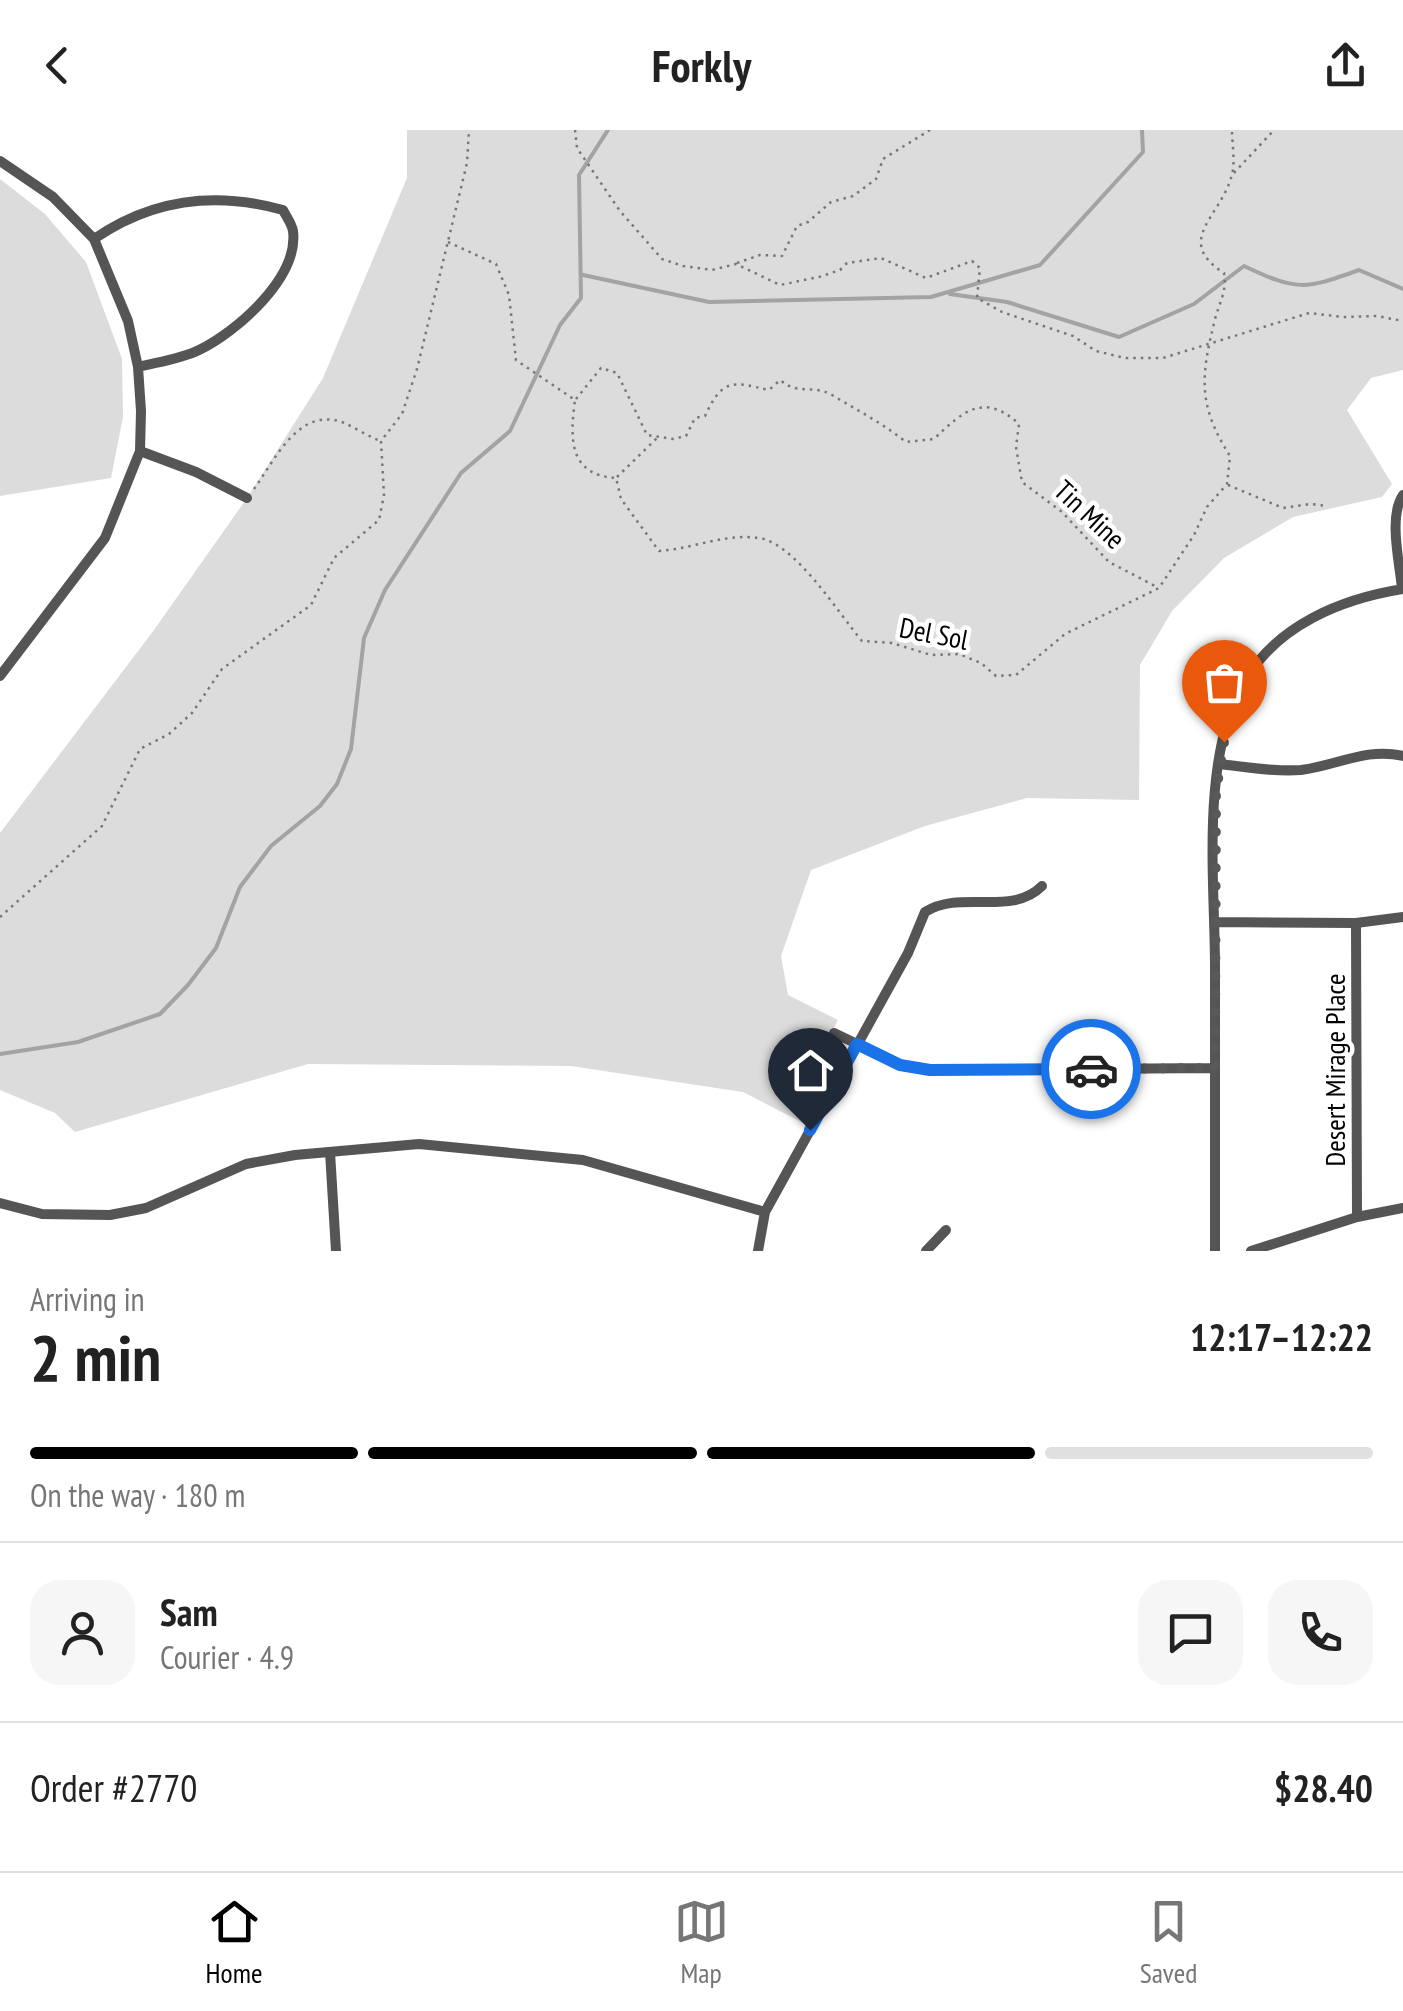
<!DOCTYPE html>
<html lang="en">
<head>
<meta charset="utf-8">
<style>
	:root { --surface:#fff; --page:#f6f6f6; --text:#222; --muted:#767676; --line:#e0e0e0; --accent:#000 }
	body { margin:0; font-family:"PT Sans Narrow",sans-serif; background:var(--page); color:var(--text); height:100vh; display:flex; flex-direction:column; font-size:38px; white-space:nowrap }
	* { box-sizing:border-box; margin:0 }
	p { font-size:32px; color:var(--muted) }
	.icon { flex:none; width:55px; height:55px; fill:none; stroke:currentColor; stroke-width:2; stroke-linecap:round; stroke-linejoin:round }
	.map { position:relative; height:1121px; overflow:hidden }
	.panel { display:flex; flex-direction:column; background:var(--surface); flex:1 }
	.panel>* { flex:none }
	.pin { position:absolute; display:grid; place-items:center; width:85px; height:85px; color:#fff; margin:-102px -42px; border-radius:50% 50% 50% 0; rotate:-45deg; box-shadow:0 0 10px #0007 }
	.pin .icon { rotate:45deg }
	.courier { position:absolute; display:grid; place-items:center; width:100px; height:100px; margin:-50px; border:8px solid #1a73e8; border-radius:50%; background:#fff; color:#222; box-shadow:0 2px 12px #0007 }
	.head em { font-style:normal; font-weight:700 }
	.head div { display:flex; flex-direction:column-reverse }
	.head { display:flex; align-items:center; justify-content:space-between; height:170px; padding:0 30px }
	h1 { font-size:65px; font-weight:700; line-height:75px }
	.bar { display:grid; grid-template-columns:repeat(4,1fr); gap:15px 10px; align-content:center; height:120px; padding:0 30px }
	.bar i { height:12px; border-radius:8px; background:var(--line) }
	.bar .on { background:var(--accent) }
	.bar p { grid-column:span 4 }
	.line { display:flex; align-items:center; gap:25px; padding:0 30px; border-top:2px solid var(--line) }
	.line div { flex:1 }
	.round { display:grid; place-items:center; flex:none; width:105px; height:105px; border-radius:30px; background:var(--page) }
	header { display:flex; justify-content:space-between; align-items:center; height:130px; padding:0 30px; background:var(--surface); font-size:45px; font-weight:700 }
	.tabs { display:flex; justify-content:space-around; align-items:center; height:140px; border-top:2px solid var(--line); background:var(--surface); font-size:28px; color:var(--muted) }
	.tabs a { display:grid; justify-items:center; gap:5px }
	.tabs .on { color:var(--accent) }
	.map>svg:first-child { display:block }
	.green { fill:#dcdcdc }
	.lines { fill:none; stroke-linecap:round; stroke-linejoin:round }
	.stream { stroke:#a3a3a3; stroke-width:4 }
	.path { stroke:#777; stroke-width:2.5; stroke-dasharray:2.5 5; stroke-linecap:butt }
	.street { stroke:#555; stroke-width:10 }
	.done { stroke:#595959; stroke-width:10; stroke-dasharray:0 18 }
	.route { stroke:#1a73e8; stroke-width:12 }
	.labels { text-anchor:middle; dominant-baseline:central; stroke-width:9; stroke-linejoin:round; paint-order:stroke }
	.street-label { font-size:28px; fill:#000; stroke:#fff }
</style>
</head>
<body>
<header><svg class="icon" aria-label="back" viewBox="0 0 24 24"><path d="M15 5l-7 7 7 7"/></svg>Forkly<svg class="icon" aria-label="share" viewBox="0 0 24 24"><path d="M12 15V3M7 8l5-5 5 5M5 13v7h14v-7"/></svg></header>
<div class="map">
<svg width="1403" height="1121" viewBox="0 0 1403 1121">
	<rect width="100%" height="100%" fill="#fff"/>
	<path class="green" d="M407 0H1403V240L1371 248 1347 280 1392 354 1382 367 1293 387 1224 428 1172 481 1140 535 1139 670 1027 668 925 696 811 740 781 826 788 865 838 890 827 911 837 931 803 993 743 962 571 936 308 934 75 1002 55 983 0 960V703L154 500 247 368 323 248 407 48Z
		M0 49 45 84 86 132 122 229 123 287 111 348 0 366Z"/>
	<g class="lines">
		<path class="stream" d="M583 145 709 172 931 167 1040 135 1143 22 1142 0
			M950 164 1007 172 1119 207 1194 174 1244 136C1297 161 1304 160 1359 140L1403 159
			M0 924 78 912 160 884 188 855 216 818 240 757 271 716 320 676 337 654 351 619 364 508 385 460 461 343 510 301 560 195 581 168 579 45 608 0"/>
		<path class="path" d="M575 0 577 18 620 81 662 129 683 136 712 140 736 134 780 155 819 147 840 140 847 133 881 128 926 148 972 131 980 138 977 168 1002 182 1073 206 1096 221 1125 228H1163L1309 183 1343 187 1377 186 1403 191
			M1234 43 1274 0
			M448 112 496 134 509 165 516 230 575 270C570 308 568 345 616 348L621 369 659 421C692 419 725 403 759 408 795 413 839 484 862 511L892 513 931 525 959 524 981 533 996 546 1016 545 1065 504 1159 458 1194 405 1207 377 1227 354 1230 326C1197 274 1201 246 1215 189 1220 171 1227 161 1224 143 1174 111 1219 88 1231 48 1236 34 1232 15 1232 0
			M737 133 760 125 782 126 797 96 808 92 831 72 853 66 876 49 883 29 930 0
			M576 269 601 238 617 243 647 305 673 309 686 306 695 288 705 286C723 247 733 252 769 260L780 250C799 266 814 254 832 265 857 280 882 293 906 312L934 309C963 281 984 262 1019 294L1016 317 1022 352 1062 382 1109 432 1157 457
			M617 347 658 307
			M1228 355 1283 378 1310 374 1328 376
			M254 359C275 330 298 277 342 292 354 297 366 305 378 310
			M0 787 102 696 140 619 169 604 192 583 222 539 311 475 334 428 379 390 384 365 381 311 402 284 417 239 467 33 469 0"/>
		<path class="street" d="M0 31 53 67 94 109 128 191 138 237 141 281 140 321 105 408 0 546
			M94 109C152 69 215 61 283 80 286 86 292 94 293 101 299 148 236 202 199 220 181 229 158 232 138 237
			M140 321 196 342 247 368
			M1402 459C1400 434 1388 387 1403 365
			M1220 634C1247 637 1274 642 1301 640 1336 636 1366 617 1403 626
			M1215 792 1356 793 1403 787
			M1356 793 1357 1087
			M834 903 901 935 930 940 1215 938
			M330 1022 336 1121
			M0 1073 42 1084 110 1085 146 1078 246 1034 295 1025 419 1014 583 1030 765 1082
			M758 1121 765 1082 908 823 925 782C961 759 1011 787 1042 756
			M926 1121 946 1100
			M1215 1121C1215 1027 1215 933 1215 838 1215 752 1200 629 1244 552 1277 495 1341 469 1403 459
			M1251 1121 1357 1087 1403 1078"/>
	</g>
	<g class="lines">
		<path class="done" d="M1091 939 1215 938 1216 662 1224 612"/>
		<path class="route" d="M810 1000 857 914 900 935 930 940 1091 939"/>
	</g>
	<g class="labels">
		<g class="street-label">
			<text transform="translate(1090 384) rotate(43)">Tin Mine</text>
			<text transform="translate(934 503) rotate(11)">Del Sol</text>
			<text transform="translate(1334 940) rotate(-90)">Desert Mirage Place</text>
		</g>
	</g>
</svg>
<div class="pin" style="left:1224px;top:612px;background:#ea580c"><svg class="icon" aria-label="bag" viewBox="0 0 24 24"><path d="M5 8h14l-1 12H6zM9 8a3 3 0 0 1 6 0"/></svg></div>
<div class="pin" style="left:810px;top:1000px;background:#1f2937"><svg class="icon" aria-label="home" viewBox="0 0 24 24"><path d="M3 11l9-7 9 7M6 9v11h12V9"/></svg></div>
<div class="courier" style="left:1091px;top:939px"><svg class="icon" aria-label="car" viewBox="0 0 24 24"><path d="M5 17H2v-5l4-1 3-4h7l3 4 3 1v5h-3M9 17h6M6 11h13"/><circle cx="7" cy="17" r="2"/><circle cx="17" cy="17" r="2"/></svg></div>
</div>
<section class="panel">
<div class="head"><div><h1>2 min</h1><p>Arriving in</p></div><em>12:17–12:22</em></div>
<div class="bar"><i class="on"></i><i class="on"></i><i class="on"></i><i></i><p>On the way · 180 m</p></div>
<div class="line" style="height:180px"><a class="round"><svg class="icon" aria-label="person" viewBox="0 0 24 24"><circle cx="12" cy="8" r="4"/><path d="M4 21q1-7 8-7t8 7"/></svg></a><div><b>Sam</b><p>Courier · 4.9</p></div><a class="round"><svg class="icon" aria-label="chat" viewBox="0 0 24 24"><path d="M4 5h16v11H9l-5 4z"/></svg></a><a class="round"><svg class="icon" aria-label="phone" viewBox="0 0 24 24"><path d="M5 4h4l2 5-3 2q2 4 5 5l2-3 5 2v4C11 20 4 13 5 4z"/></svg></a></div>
<div class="line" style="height:130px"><div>Order #2770</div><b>$28.40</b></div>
</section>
<nav class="tabs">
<a class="on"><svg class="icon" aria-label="home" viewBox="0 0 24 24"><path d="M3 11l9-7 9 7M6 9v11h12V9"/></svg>Home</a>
<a><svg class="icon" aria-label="map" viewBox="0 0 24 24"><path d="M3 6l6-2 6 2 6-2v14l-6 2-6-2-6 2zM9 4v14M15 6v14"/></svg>Map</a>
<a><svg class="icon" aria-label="saved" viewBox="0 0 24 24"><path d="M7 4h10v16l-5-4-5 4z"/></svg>Saved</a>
</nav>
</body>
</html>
